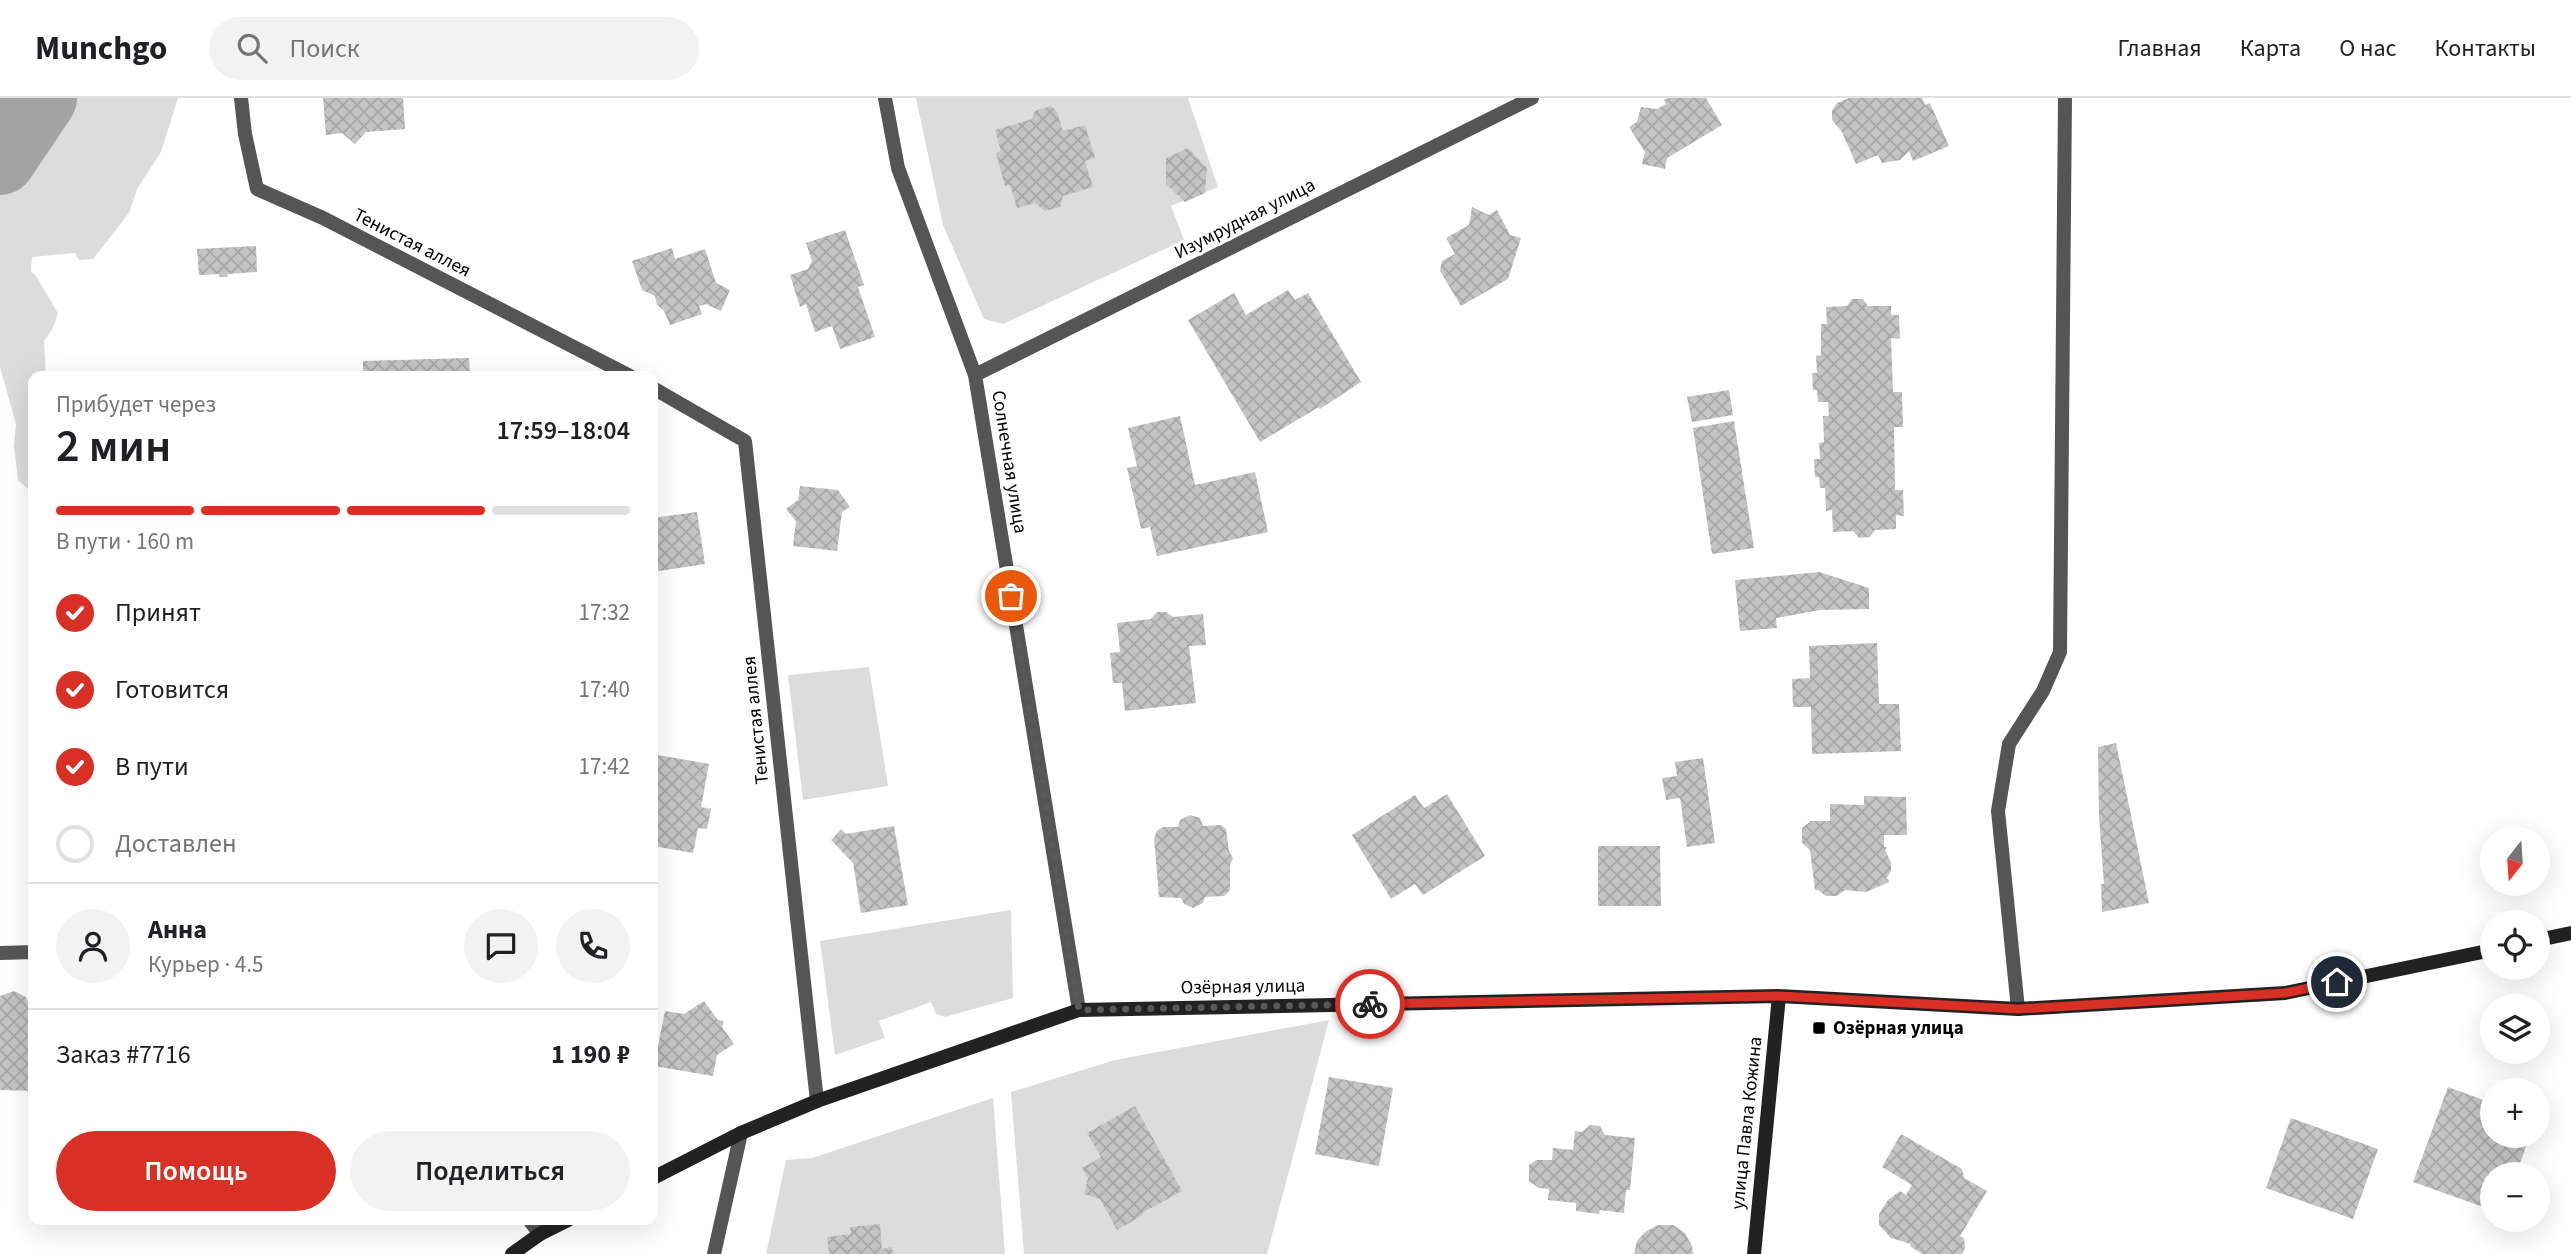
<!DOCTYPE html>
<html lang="ru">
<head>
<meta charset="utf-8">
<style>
	:root { --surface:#fff; --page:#f2f2f2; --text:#202124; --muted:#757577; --line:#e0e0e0; --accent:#d93025 }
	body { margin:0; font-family:"Source Sans 3",sans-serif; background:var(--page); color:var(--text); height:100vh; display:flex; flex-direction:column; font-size:26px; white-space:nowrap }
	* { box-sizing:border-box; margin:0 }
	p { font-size:23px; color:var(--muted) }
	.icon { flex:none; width:38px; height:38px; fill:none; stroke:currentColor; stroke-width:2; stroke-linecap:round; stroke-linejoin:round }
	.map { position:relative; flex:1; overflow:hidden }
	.drawer { position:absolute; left:28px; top:273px; width:630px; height:854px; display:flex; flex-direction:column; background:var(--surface); border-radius:14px; box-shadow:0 7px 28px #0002 }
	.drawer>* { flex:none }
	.needle { width:46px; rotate:197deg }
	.fabs { position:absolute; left:2480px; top:728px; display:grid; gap:14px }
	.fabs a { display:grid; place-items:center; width:70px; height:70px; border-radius:50%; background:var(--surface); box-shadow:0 7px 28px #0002; font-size:35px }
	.pin { position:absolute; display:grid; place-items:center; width:60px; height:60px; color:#fff; margin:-30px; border:4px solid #fff; border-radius:50%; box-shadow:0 2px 7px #0007 }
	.courier { position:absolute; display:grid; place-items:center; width:70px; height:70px; margin:-35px; border:5px solid #d93025; border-radius:50%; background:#fff; color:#222; box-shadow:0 2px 9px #0007 }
	.overview em { font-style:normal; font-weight:600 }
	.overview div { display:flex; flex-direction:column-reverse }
	.overview { display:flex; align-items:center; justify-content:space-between; height:119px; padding:0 28px }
	h1 { font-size:46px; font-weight:600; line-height:52px }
	.bar { display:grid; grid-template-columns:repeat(4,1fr); gap:10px 7px; align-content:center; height:84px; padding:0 28px }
	.bar i { height:9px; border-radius:5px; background:var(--line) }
	.bar .current { background:var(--accent) }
	.bar p { grid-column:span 4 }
	.line { display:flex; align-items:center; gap:18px; padding:0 28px; border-top:2px solid var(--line) }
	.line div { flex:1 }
	.round { display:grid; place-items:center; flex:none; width:74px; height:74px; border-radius:37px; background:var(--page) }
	ol { padding:0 28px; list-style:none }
	li { display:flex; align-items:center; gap:21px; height:77px }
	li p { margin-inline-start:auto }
	li .icon { padding:7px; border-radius:50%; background:var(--accent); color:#fff; stroke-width:4 }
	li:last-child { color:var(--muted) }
	li i { width:38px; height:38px; border:4px solid var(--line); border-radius:50% }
	.cta { display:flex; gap:14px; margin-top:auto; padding:14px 28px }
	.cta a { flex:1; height:80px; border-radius:42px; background:var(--accent); color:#fff; font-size:28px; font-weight:600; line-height:80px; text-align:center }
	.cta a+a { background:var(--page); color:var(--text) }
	header { display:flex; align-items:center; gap:42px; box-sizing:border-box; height:98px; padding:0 35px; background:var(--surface); border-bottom:2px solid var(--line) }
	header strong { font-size:33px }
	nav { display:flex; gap:38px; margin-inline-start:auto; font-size:24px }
	.search { width:490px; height:63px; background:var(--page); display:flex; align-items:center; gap:18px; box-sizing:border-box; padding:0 24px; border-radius:38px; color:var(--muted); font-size:26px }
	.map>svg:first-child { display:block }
	.green { fill:#dcdcdc }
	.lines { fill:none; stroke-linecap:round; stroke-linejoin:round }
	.river { stroke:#a3a3a3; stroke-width:72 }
	.building { fill:url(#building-cross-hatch) }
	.street { stroke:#555; stroke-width:14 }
	.secondary { stroke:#222; stroke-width:14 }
	.done { stroke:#595959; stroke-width:7; stroke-dasharray:0 12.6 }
	.route { stroke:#d93025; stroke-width:9 }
	.poi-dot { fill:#000; stroke:#fff; stroke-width:2.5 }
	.labels { text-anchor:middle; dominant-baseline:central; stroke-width:6; stroke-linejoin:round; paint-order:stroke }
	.street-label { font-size:19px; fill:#000; stroke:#fff }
	.poi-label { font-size:19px; font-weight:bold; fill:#000; stroke:#fff; text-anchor:start }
</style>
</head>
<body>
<header>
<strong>Munchgo</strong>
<div class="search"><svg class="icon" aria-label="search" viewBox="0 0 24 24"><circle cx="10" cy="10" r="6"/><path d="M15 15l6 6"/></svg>Поиск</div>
<nav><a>Главная</a><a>Карта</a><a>О нас</a><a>Контакты</a></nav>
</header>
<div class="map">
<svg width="2571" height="1156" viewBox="0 0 2571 1156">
	<defs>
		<pattern id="building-cross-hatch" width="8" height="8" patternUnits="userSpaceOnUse" patternTransform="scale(1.75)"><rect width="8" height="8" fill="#c4c4c4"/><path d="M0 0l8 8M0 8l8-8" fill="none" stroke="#a7a7a7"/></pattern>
	</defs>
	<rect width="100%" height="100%" fill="#fff"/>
	<path class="green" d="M0 0H178L161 54 137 91 129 115 93 161 79 162 75 155 32 159 31 173 36 178 58 215 53 230 44 243 46 278H33V382L29 392 18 382 14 348 16 326 0 269Z
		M916 0H1188L1218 89 1171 108 1184 142 1003 226 984 221 943 127Z
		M869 569 888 688 803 702 788 577Z
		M1011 812 1013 900 945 919 936 916 931 904 879 923 885 940 835 957 820 843Z
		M1329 922 1267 1156H1024L1011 994 1115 962Z
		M993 1000 1005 1156H766L786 1062 812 1060Z"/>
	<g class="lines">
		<path class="river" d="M0 61 41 0"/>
	</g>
	<path class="building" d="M323 0H403L405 31 366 34 355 46 342 35 326 37Z
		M1668 0H1706L1722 27 1667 60 1665 71 1642 66 1645 54 1629 29 1637 24 1641 9 1657 11 1666 6 1664 2Z
		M1849 0H1922L1925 7 1930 5 1949 48 1913 63 1909 53 1900 62 1882 65 1878 57 1856 66 1842 34 1832 22V13L1837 5Z
		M1051 8 1057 14 1063 33 1085 27 1095 60 1085 63 1093 89 1063 98 1060 109 1045 113 1035 105 1017 110 1010 87 1005 88 996 55 1001 53 995 32 1032 21 1035 13Z
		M1188 50 1207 70 1205 95 1185 104 1166 86V60Z
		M1472 109 1489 117 1497 112 1510 137 1521 140 1508 181 1461 208 1440 173 1442 163 1455 156 1446 140 1469 127Z
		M845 132 864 187 858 189 875 239 840 251 832 228 815 234 806 206 800 209 790 177 808 171 812 163 806 145Z
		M256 148 257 174 228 176 227 179H220L219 176 199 177 197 151Z
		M672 150 675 161 705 151 716 185 730 192 721 213 706 206 699 208 702 216 670 227 664 213 657 207 655 198 642 192 632 163Z
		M1288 192 1295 202 1308 195 1361 284 1320 311 1319 309 1260 344 1188 222 1234 195 1246 217Z
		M1852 201H1863L1868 208H1891V217H1899L1900 241 1891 240 1893 294H1902L1903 329H1894L1895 392H1903L1904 418 1896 417V431L1875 432 1870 439 1859 440 1853 433 1833 434 1832 412 1826 413 1825 390H1820L1819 379H1815L1814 361H1820L1819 345 1824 344 1823 318H1829L1828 304H1818L1817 292H1813L1812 275H1817L1816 258 1821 257V226H1827L1826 209 1847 208Z
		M469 260 470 278H363V263Z
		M1729 292 1733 317 1692 324 1687 299Z
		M1180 318 1195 387 1255 374 1268 434 1157 458 1150 429 1141 431 1127 370 1137 368 1128 330Z
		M1734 323 1754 450 1712 456 1693 330Z
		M800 388 838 392 850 409 842 414 837 453 793 448 796 423 786 411 798 402Z
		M697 414 705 466 653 474V420Z
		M1819 474 1869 490V511L1820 512 1776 520 1777 530 1740 533 1735 482Z
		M1157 514H1166L1173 519 1203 516 1206 547 1189 548 1196 605 1125 613 1122 585H1113L1110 555 1120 554 1117 525 1151 521Z
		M1877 545 1879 606H1899L1901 653 1812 656 1811 609H1793L1792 581 1810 580 1809 548Z
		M2116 645 2149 805 2102 814 2101 786H2104L2099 719 2098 649Z
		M658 657 709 666 701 709 711 711 707 731 698 730 693 755 653 748V684Z
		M1703 660 1715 745 1687 749 1680 700 1666 702 1662 680 1677 678 1675 664Z
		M1447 696 1485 758 1423 797 1415 786 1391 801 1352 737 1415 697 1424 710Z
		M1864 698 1906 699 1907 737H1884V749H1887L1885 752 1891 764V773L1886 781H1888L1889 784 1866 794 1845 792 1837 798H1826L1818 792H1815L1810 752 1802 745V730L1811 723H1830V706L1864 707Z
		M1190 717 1200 720 1203 728 1221 727 1226 731 1229 753 1233 760 1230 768V792L1224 798 1205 799 1203 805 1193 810 1184 806 1181 800 1159 799 1154 740 1157 733 1163 729H1178L1180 722Z
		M894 728 908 807 861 815 853 765 831 742 841 731 846 736Z
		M1598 748H1660L1661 808H1598Z
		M14 893 26 899 30 910H33V993L0 992V898Z
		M704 903 718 922 724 923 722 929 734 946 717 957 713 978 654 968 665 913 684 916Z
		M1329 979 1393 990 1379 1068 1315 1056Z
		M2448 989 2492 1005V1038H2530L2516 1076H2492V1112L2413 1084Z
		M1135 1008 1182 1093 1142 1115 1143 1117 1117 1132 1100 1101 1084 1096 1088 1080 1082 1070 1101 1059 1087 1035Z
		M2291 1020 2378 1051 2353 1121 2266 1090Z
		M1590 1027 1600 1028 1605 1037 1635 1040 1630 1092H1626L1624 1115 1600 1112 1599 1116 1576 1113V1105L1548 1102 1549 1091 1539 1090 1529 1083V1067L1536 1062H1552L1553 1050 1573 1052 1575 1033 1582 1034Z
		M1901 1036 1962 1071 1964 1080 1987 1093 1960 1138 1964 1140 1965 1150 1962 1156H1922L1910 1148 1911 1146 1891 1140 1879 1127V1116L1888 1102 1900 1093 1906 1097 1912 1087 1882 1069Z
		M880 1126 882 1151 892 1149 893 1156H829L827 1139 851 1136 850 1129Z
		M1658 1127H1673L1685 1135 1692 1148 1693 1156H1634L1637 1143 1645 1134Z"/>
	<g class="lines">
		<path class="street" d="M241 0 245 36 257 91 323 120 630 278
			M885 0 898 70 975 277 1079 912
			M975 277 1532 0
			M653 290 745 343 817 1003
			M0 855 33 854
			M2018 911 1998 713 2009 646 2043 593 2060 554 2065 0
			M529 1122 540 1136
			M714 1156 741 1035"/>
		<path class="secondary" d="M2538 842 2571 835
			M653 1080 741 1035 817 1003 1079 912 1779 898 2018 911 2285 895 2492 852
			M512 1156 540 1136 568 1122
			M1754 1156 1779 898"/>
	</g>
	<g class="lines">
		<path class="done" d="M1011 498 1079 912 1370 906"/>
		<path class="route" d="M1370 906 1779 898 2018 911 2285 895 2337 884"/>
	</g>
	<rect class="poi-dot" x="1812" y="923" width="14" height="14" rx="3.5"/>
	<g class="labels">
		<g class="street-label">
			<text transform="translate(1245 121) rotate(-27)">Изумрудная улица</text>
			<text transform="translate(412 145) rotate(27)">Тенистая аллея</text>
			<text transform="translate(1009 364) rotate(81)">Солнечная улица</text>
			<text transform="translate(756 622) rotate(-96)">Тенистая аллея</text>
			<text transform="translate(1243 889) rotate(-1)">Озёрная улица</text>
			<text transform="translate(1747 1025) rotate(-84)">улица Павла Кожина</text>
		</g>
		<g class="poi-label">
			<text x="1833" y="930">Озёрная улица</text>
		</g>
	</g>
</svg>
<div class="fabs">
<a><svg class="needle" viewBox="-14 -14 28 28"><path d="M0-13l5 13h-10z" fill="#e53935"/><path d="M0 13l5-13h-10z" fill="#757577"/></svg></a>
<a><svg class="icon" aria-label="locate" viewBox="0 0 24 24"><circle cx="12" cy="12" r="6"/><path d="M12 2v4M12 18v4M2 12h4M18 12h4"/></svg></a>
<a><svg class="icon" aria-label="layers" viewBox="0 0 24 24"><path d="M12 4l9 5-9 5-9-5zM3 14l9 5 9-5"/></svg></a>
<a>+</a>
<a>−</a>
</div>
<div class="pin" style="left:1011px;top:498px;background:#ea580c"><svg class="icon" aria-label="bag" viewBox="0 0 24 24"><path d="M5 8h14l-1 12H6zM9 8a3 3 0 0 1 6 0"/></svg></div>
<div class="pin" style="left:2337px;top:884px;background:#1f2937"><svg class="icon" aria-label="home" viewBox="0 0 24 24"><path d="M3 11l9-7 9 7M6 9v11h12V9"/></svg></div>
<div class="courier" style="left:1370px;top:906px"><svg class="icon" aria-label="bike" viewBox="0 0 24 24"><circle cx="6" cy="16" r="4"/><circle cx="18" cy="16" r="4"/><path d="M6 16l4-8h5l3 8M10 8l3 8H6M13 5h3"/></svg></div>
<section class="drawer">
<div class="overview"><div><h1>2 мин</h1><p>Прибудет через</p></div><em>17:59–18:04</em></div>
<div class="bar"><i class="current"></i><i class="current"></i><i class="current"></i><i></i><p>В пути · 160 m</p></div>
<ol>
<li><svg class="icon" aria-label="check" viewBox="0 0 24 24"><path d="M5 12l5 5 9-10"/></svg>Принят<p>17:32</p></li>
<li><svg class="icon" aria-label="check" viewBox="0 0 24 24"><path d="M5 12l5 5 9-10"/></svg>Готовится<p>17:40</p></li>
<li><svg class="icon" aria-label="check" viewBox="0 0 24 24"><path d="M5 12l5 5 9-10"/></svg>В пути<p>17:42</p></li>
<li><i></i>Доставлен</li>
</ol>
<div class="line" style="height:126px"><a class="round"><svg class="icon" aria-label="person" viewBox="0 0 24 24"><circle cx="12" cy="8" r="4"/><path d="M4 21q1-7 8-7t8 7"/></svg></a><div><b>Анна</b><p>Курьер · 4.5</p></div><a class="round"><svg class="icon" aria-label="chat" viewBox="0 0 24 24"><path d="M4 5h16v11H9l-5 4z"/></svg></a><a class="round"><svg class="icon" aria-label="phone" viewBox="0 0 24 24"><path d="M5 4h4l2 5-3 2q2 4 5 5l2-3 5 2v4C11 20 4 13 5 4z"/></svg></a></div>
<div class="line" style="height:91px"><div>Заказ #7716</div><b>1 190 ₽</b></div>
<div class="cta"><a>Помощь</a><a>Поделиться</a></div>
</section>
</div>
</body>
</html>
